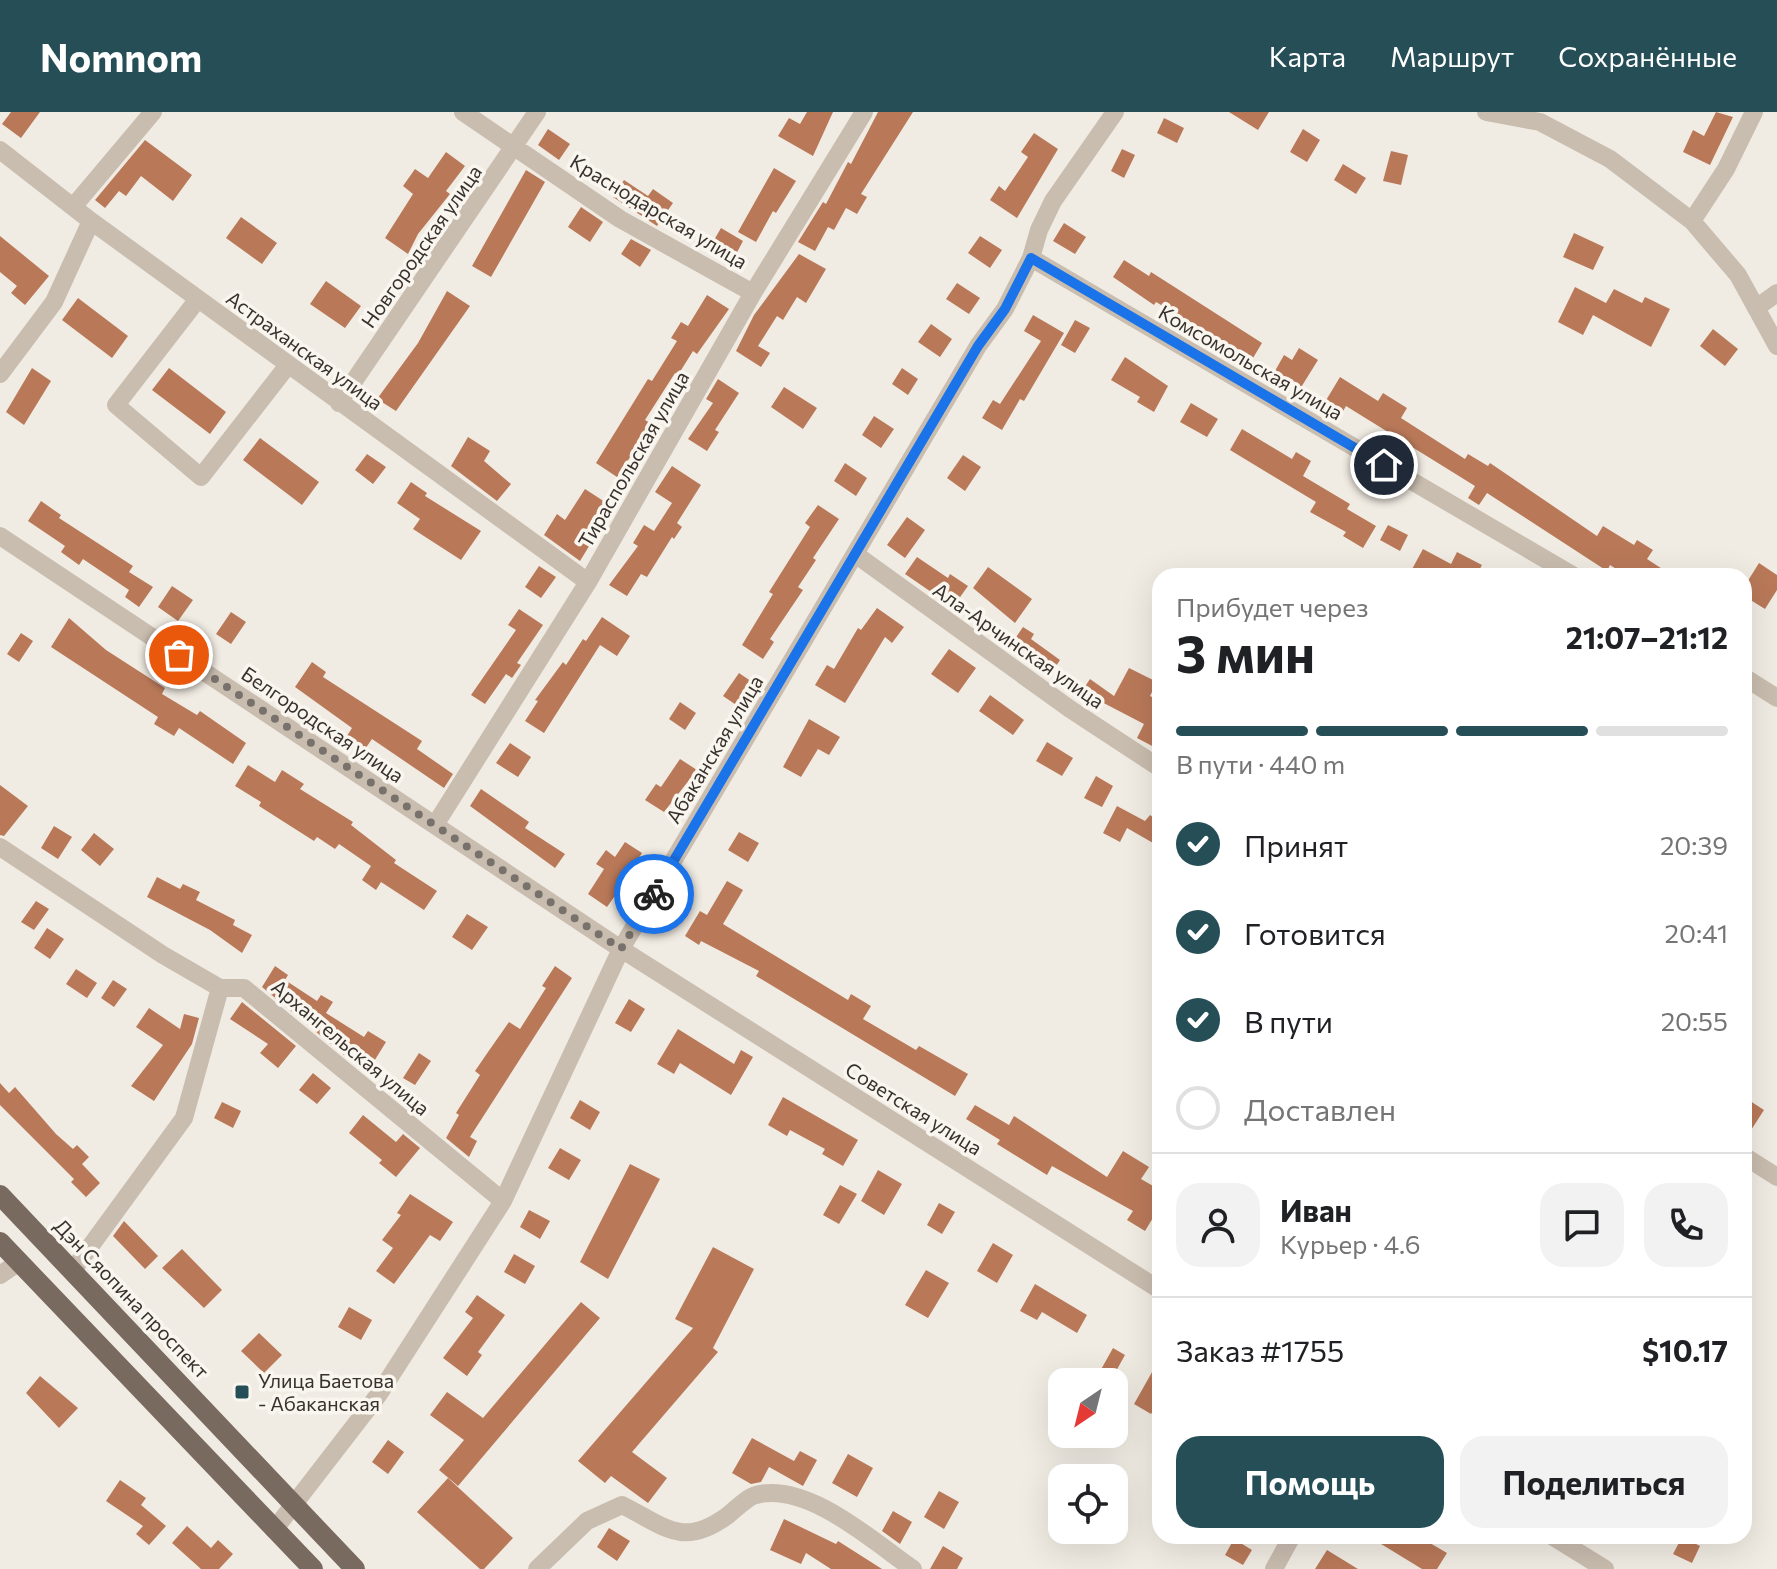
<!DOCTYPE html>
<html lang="ru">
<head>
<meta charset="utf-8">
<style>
	:root { --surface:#fff; --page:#f2f2f2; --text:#202124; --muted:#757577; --line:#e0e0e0; --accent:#264e56 }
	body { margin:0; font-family:Commissioner,sans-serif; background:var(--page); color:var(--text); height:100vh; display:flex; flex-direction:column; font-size:30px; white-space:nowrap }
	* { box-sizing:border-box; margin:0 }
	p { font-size:26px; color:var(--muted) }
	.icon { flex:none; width:44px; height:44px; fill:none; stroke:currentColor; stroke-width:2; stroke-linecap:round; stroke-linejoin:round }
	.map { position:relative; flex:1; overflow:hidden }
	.panel { position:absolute; left:1152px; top:456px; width:600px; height:976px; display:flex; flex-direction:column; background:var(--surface); border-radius:24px; box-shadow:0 8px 32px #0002 }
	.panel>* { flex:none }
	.needle { width:52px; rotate:215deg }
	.fabs { position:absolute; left:1048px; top:1256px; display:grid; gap:16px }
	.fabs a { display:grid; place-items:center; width:80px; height:80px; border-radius:16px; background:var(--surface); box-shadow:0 8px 32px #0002; font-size:40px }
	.pin { position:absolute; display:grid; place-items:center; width:68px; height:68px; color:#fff; margin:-34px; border:4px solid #fff; border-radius:50%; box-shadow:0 2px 8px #0007 }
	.courier { position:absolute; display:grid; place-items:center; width:80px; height:80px; margin:-40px; border:6px solid #1a73e8; border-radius:50%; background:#fff; color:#222; box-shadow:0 2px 10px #0007 }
	.summary em { font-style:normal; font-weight:700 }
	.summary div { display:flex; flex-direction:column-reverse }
	.summary { display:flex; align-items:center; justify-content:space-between; height:136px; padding:0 24px }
	h1 { font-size:52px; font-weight:700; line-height:60px }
	.bar { display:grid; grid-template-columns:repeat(4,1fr); gap:12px 8px; align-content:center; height:96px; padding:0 24px }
	.bar i { height:10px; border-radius:6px; background:var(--line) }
	.bar .active { background:var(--accent) }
	.bar p { grid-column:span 4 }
	.line { display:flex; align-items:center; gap:20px; padding:0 24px; border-top:2px solid var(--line) }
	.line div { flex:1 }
	.round { display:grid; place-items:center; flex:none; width:84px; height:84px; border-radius:24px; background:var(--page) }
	ol { padding:0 24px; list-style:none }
	li { display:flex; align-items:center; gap:24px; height:88px }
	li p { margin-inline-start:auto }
	li .icon { padding:8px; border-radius:50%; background:var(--accent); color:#fff; stroke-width:4 }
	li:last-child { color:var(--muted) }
	li i { width:44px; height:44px; border:4px solid var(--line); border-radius:50% }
	.cta { display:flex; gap:16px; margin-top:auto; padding:16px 24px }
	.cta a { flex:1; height:92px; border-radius:24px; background:var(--accent); color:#fff; font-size:32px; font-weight:700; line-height:92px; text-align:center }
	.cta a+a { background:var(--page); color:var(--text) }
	header { display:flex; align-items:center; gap:48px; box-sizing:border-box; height:112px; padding:0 40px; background:var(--accent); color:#fff }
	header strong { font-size:38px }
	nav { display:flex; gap:44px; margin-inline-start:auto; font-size:28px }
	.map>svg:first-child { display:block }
	.building { fill:#b97959 }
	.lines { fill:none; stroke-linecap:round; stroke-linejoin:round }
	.minor { stroke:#c9bdaf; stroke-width:18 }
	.primary { stroke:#786a5f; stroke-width:20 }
	.done { stroke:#79726c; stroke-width:8; stroke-dasharray:0 14.4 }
	.route { stroke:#1a73e8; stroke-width:10 }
	.poi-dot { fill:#264e56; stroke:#f9f5ef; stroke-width:3 }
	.labels { text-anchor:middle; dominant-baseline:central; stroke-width:7; stroke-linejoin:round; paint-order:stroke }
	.street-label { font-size:20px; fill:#38312c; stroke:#f9f5ef }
	.poi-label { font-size:20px; fill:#38312c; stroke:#f9f5ef; text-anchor:start }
</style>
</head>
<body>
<header>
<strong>Nomnom</strong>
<nav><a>Карта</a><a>Маршрут</a><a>Сохранённые</a></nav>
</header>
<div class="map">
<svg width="1777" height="1457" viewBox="0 0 1777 1457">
	<rect width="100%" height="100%" fill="#f1ece3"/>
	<path class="building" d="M11 0H40L21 26 2 12Z
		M807 0H833L813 44 778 24 789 6 800 12Z
		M878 0H913L861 82 867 85 857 102 846 96 834 118 828 115 815 139 798 130 823 90 826 92 848 50 851 52Z
		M1229 0H1269L1258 18Z
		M1716 0 1733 5 1710 53 1683 40 1693 18 1704 24Z
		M1164 6 1184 16 1177 31 1157 21Z
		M548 17 570 32 559 48 538 33Z
		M1303 17 1320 28 1307 50 1290 40Z
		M1034 21 1058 37 1017 106 990 88 999 74 1005 79 1028 45 1021 40Z
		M145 28 192 63 173 89 141 64 126 84 119 79 105 96 95 88Z
		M1122 37 1135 43 1124 66 1111 59Z
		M1391 39 1408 43 1401 73 1383 69Z
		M446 40 465 54 446 79 450 82 418 122 408 142 385 126 413 82 403 74 415 57 428 66Z
		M1343 52 1366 66 1356 82 1334 68Z
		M774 56 796 69 776 101 773 99 756 130 738 120Z
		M526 58 545 70 491 165 472 154Z
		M624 68 648 84 653 77 673 91 657 114 613 85Z
		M581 95 603 110 590 130 568 115Z
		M241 105 277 131 262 152 226 126Z
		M1064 111 1086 125 1075 142 1053 129Z
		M721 116 743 129 733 148 710 135Z
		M1574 121 1604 135 1593 158 1563 145Z
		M0 124 49 164 25 193 11 181 17 174 0 160Z
		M980 124 1002 138 990 156 968 141Z
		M631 127 651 138 640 155 621 142Z
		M799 142 826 157 806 191 797 185 783 208 777 204 758 234 770 241 761 255 736 239 754 203Z
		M1124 148 1149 164 1151 160 1262 231 1253 246 1156 190 1154 193 1113 165Z
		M326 169 361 194 345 216 310 192Z
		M957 171 980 186 969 202 946 187Z
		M1575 175 1606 191 1614 177 1642 191 1645 185 1670 197 1651 235 1593 203 1583 223 1558 210Z
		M447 179 470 194 396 299 377 287 418 231Z
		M707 183 729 197 697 242 693 239 678 263 675 261 645 308 652 312 617 365 596 351 648 267 652 269 677 229 671 226 681 210 688 214Z
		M78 186 128 224 112 246 62 208Z
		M1033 203 1064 221 1024 289 1020 287 1002 318 982 306 993 288 1000 292 1041 229 1024 219Z
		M1075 208 1090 216 1075 241 1061 233Z
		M931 212 952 227 940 245 918 230Z
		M1713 217 1738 237 1725 254 1700 234Z
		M1299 236 1318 248 1300 277 1275 259 1284 243 1292 248Z
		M1125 245 1168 274 1154 300 1137 290 1140 285 1111 268Z
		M32 256 51 269 24 313 6 300Z
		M169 256 226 300 210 322 152 278Z
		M902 256 918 267 908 283 892 272Z
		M1340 265 1378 289 1383 281 1407 296 1401 306 1465 347 1468 342 1488 354 1490 351 1597 424 1603 414 1634 433 1637 428 1653 438 1647 447 1673 464H1627L1610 453 1607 459 1487 381 1479 393 1468 386 1475 374 1346 294 1342 301 1325 290Z
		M718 267 739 281 715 318 719 320 707 339 688 327 713 291 706 287Z
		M784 275 817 296 803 317 771 295Z
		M1191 291 1218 307 1207 325 1180 310Z
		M874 304 894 317 881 336 862 323Z
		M1242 317 1292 347 1296 340 1311 349 1303 364 1350 392 1347 397 1376 414 1363 436 1343 424 1346 420 1310 400 1316 390 1230 338Z
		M468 325 490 339 484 349 511 372 497 389 451 354Z
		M260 326 319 370 302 393 243 348Z
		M367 342 386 355 373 372 355 358Z
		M963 343 981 355 965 379 947 366Z
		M845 351 867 366 856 384 834 369Z
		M672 354 701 373 677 411 682 415 674 427 672 425 647 465 641 462 627 484 609 473 638 434 633 431 644 413 654 419 672 391 655 380Z
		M411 370 427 381 425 384 481 419 461 448 413 417 420 407 397 391Z
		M585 377 605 390 586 421 594 426 580 449 544 423 557 402 565 408Z
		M41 389 61 403 59 406 133 454 129 460 153 475 139 495 125 485 129 478 83 447 79 453 61 440 65 434 28 409Z
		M818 393 839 407 813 446 816 448 798 475 803 478 770 527 774 530 763 547 742 533 773 482 769 480 810 415 805 411Z
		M907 405 925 418 905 446 887 433Z
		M1388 413 1408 423 1400 439 1380 428Z
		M1423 437 1451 452 1457 440 1482 453 1476 464H1421L1411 459Z
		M917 445 948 466 950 462 968 474 953 495 905 462Z
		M1759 451 1777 463V478L1765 497 1744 484V475Z
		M539 454 556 465 541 486 525 475Z
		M988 455 1032 487 1015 511 973 476Z
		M172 474 193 488 178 509 158 495Z
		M877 496 904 515 892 531 885 525 845 591 815 573 827 553 834 557 858 516 861 518Z
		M519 497 543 513 517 551 521 553 512 566 506 562 485 592 471 583 516 518 508 513Z
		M231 500 246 510 231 532 216 522Z
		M602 505 630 524 617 544 600 533 544 621 525 609 538 589 535 588 563 550 566 553 583 527 586 529Z
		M69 506 106 538 165 576 162 582 197 603 200 599 246 631 233 652 179 616 174 624 154 612 158 605 51 535Z
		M1023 515 1034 522 1031 527 1060 548 1048 566 1008 537Z
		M21 521 33 529 19 550 7 542Z
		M949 537 976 556 958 581 931 562Z
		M312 550 326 560 323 565 422 629 417 637 453 662 444 676 372 627 363 640 345 627 352 616 295 575Z
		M1129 556 1157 570 1150 584 1160 589V628L1156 636 1137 626 1144 612 1094 586 1089 593 1078 585 1090 567 1114 584Z
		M739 561 761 576 745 599 723 584Z
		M990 583 1024 608 1013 623 979 599Z
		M680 590 696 601 685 618 669 607Z
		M809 607 840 625 829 643 818 637 801 665 783 655Z
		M1047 630 1073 646 1062 664 1036 649Z
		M510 631 531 645 518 665 496 651Z
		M680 647 697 658 664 700 645 688 656 672 661 675Z
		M248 653 275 670 282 658 304 672 300 677 353 710 351 713 396 748 394 751 437 779 424 798 381 770 376 778 362 768 371 754 339 732 335 737 317 725 314 729 259 694 261 690 235 674Z
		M1096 664 1113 674 1102 695 1084 686Z
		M0 673 28 694 4 724 0 723Z
		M481 677 529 710 525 716 565 742 555 756 470 694Z
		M1117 694 1145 709 1150 703 1160 710V735L1127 716 1120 730 1103 721Z
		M54 714 72 725 58 747 41 736Z
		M739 720 759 731 748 750 728 738Z
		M94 721 114 737 100 754 81 738Z
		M625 730 642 741 632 756 639 761 630 775 624 771 607 795 588 782 604 757 596 752 606 738 615 745Z
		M157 765 180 777 183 772 200 780 196 788 235 808 233 813 252 823 242 841 210 818 147 785Z
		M727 769 743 778 723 812 848 888 851 882 871 894 863 907 916 938 919 934 968 962 955 984 756 864 759 859 701 829 699 833 685 824 700 799 707 803Z
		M36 789 49 797 34 818 21 810Z
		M467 802 488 815 472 838 452 825Z
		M47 816 64 827 50 847 34 836Z
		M275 854 288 863 285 868 317 889 321 883 333 890 326 901 364 925 368 919 386 930 373 951 349 935 344 943 262 875Z
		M555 854 572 866 470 1025 477 1029 469 1045 446 1026 459 1003 456 1001 480 963 475 959 488 940 509 910 520 917 546 876 542 874Z
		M76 857 97 871 87 886 66 872Z
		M113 868 127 877 114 895 101 886Z
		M629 887 645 897 631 920 615 911Z
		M242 890 296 934 278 956 260 941 268 932 230 907Z
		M149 896 180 917 184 902 199 906 192 932 154 989 131 974 163 933 136 915Z
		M678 917 734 952 741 938 753 945 731 983 680 951 674 962 657 952Z
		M419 941 431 949 415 973 403 966Z
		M313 961 331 976 317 992 299 978Z
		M0 971 9 981 15 975 56 1022 73 1037 77 1033 89 1045 82 1052 100 1071 86 1085 71 1070 74 1067 0 993Z
		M783 985 858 1028 843 1054 822 1042 825 1037 790 1018 787 1024 768 1013Z
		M1744 985 1764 998 1744 1029Z
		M580 988 600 1000 590 1018 570 1006Z
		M222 990 241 999 233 1016 214 1006Z
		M975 993 1009 1013 1014 1004 1107 1065 1123 1039 1149 1055 1141 1067 1160 1078V1094L1145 1119 1127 1108 1133 1099 1052 1054 1047 1063 997 1032 1000 1028 966 1007Z
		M363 1003 396 1030 403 1022 420 1036 396 1065 379 1051 382 1048 349 1021Z
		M560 1036 581 1048 569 1068 548 1056Z
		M630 1052 660 1067 608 1167 580 1150Z
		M878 1058 902 1072 884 1103 861 1089Z
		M840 1073 857 1082 839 1112 823 1103Z
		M410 1082 453 1110 440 1129 430 1123 394 1172 376 1159 393 1136 382 1128 401 1103 397 1101Z
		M939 1091 955 1100 942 1122 927 1113Z
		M529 1098 550 1109 540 1127 520 1115Z
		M124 1109 158 1144 145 1157 113 1124Z
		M993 1131 1013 1143 997 1171 977 1159Z
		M713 1135 754 1157 713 1236 718 1240 632 1340 667 1366 648 1391 611 1364 605 1371 578 1349 693 1216 675 1207Z
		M182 1137 222 1178 204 1196 162 1156Z
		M514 1142 535 1154 525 1172 504 1160Z
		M926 1158 949 1171 928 1206 905 1193Z
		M1035 1172 1087 1203 1077 1221 1042 1200 1037 1208 1020 1199Z
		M477 1183 505 1203 478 1240 482 1243 467 1264 443 1246 473 1206 465 1200Z
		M581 1190 600 1206 458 1374 439 1358 464 1328 430 1303 447 1280 483 1306Z
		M349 1195 372 1208 361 1228 338 1215Z
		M259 1221 282 1243 264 1261 241 1239Z
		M1113 1236 1125 1243 1110 1270H1094Z
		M1160 1246V1287L1151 1302 1134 1292Z
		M40 1264 78 1296 59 1316 26 1281Z
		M752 1326 794 1349 800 1339 817 1348 803 1374 769 1355 761 1370 751 1372 732 1361Z
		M388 1328 404 1340 388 1362 372 1350Z
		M848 1342 873 1356 857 1385 832 1371Z
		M448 1366 513 1426 484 1457H480L417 1400Z
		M120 1368 146 1386 141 1393 166 1414 149 1433 136 1422 143 1414 106 1389Z
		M939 1379 959 1390 944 1417 924 1405Z
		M893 1399 912 1410 900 1432 882 1419Z
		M784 1407 836 1432 838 1429 882 1457H831L806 1441 801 1452 770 1438Z
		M187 1414 211 1436 218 1428 233 1442 219 1457H201L172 1431Z
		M609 1416 630 1429 617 1449 597 1435Z
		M1368 1424H1418L1447 1441 1437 1457H1422Z
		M1682 1425 1700 1434 1692 1451 1673 1442Z
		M1234 1427 1252 1438 1243 1453 1225 1443Z
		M943 1434 963 1446 957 1457H930Z
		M1327 1438 1358 1457H1315Z"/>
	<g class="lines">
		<path class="minor" d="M463 0 620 107 753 181
			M1486 0 1540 10 1610 47 1692 109 1738 163 1777 234
			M0 38 91 109 588 470
			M73 95 153 0
			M1692 109 1726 57 1754 0
			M1031 146 1574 464
			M198 187 116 293 201 365 288 253
			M1756 196 1777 181
			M0 262 54 190 91 109
			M339 291 537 0
			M0 424 621 837 1160 1178
			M855 442 1070 597 1160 656
			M1744 565 1777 586
			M435 713 588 470 753 181 864 0
			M0 735 163 843 220 876H244L503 1089
			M1744 1044 1777 1065
			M73 1158 184 1006 220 876
			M0 1163 19 1150
			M274 1418 379 1282 503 1089 621 837 978 234 1005 197 1031 146 1039 118 1053 89 1115 0
			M1552 1424 1605 1457
			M537 1457 587 1409 622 1393C666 1415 682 1436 727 1404 735 1398 747 1385 756 1383 807 1369 874 1430 913 1457
			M1274 1457 1292 1424"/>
		<path class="primary" d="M0 1083 355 1457
			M0 1130 313 1457"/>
	</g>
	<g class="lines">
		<path class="done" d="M179 543 621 837 654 782"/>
		<path class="route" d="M654 782 978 234 1005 197 1031 146 1384 353"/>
	</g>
	<rect class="poi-dot" x="234" y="1272" width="16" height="16" rx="4"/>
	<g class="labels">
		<g class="street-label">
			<text transform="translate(659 99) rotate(31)">Краснодарская улица</text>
			<text transform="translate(421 134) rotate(-55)">Новгородская улица</text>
			<text transform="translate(305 238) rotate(36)">Астраханская улица</text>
			<text transform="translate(1251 250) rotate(30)">Комсомольская улица</text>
			<text transform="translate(633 347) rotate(-60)">Тираспольская улица</text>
			<text transform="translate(1019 533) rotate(35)">Ала-Арчинская улица</text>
			<text transform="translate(323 612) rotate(34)">Белгородская улица</text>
			<text transform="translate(714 637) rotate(-59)">Абаканская улица</text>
			<text transform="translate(351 935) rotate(40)">Архангельская улица</text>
			<text transform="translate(914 996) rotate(32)">Советская улица</text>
			<text transform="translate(132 1186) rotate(46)">Дэн Сяопина проспект</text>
		</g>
		<g class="poi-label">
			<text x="258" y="1268">Улица Баетова<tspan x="258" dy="23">- Абаканская</tspan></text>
		</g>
	</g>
</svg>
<div class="fabs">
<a><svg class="needle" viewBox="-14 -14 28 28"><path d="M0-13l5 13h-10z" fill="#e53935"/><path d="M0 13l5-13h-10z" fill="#757577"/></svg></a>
<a><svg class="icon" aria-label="locate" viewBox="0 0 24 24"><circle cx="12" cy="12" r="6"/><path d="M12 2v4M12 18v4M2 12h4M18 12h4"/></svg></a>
</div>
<div class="pin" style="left:179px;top:543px;background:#ea580c"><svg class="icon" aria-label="bag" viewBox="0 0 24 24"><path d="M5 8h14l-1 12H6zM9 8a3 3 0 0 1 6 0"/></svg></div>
<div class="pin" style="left:1384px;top:353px;background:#1f2937"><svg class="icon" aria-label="home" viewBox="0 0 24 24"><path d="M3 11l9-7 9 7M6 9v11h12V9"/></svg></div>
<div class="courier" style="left:654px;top:782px"><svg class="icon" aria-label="bike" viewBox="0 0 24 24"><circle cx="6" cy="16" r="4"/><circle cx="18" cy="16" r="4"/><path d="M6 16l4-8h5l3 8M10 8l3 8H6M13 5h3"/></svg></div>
<section class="panel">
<div class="summary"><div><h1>3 мин</h1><p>Прибудет через</p></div><em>21:07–21:12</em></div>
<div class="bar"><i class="active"></i><i class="active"></i><i class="active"></i><i></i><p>В пути · 440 m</p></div>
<ol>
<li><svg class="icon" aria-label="check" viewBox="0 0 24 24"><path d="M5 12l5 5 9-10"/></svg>Принят<p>20:39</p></li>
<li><svg class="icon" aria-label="check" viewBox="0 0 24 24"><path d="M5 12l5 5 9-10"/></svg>Готовится<p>20:41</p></li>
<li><svg class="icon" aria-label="check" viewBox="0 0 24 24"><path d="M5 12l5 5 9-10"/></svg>В пути<p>20:55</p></li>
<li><i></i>Доставлен</li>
</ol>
<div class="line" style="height:144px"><a class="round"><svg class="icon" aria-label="person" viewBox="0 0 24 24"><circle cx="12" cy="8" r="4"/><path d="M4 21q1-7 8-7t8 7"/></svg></a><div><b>Иван</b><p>Курьер · 4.6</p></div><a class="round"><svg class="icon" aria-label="chat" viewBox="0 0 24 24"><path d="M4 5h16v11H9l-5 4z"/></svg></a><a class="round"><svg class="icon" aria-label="phone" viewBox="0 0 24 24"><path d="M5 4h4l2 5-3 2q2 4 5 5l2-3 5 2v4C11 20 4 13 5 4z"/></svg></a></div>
<div class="line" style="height:104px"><div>Заказ #1755</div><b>$10.17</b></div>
<div class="cta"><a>Помощь</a><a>Поделиться</a></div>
</section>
</div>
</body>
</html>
